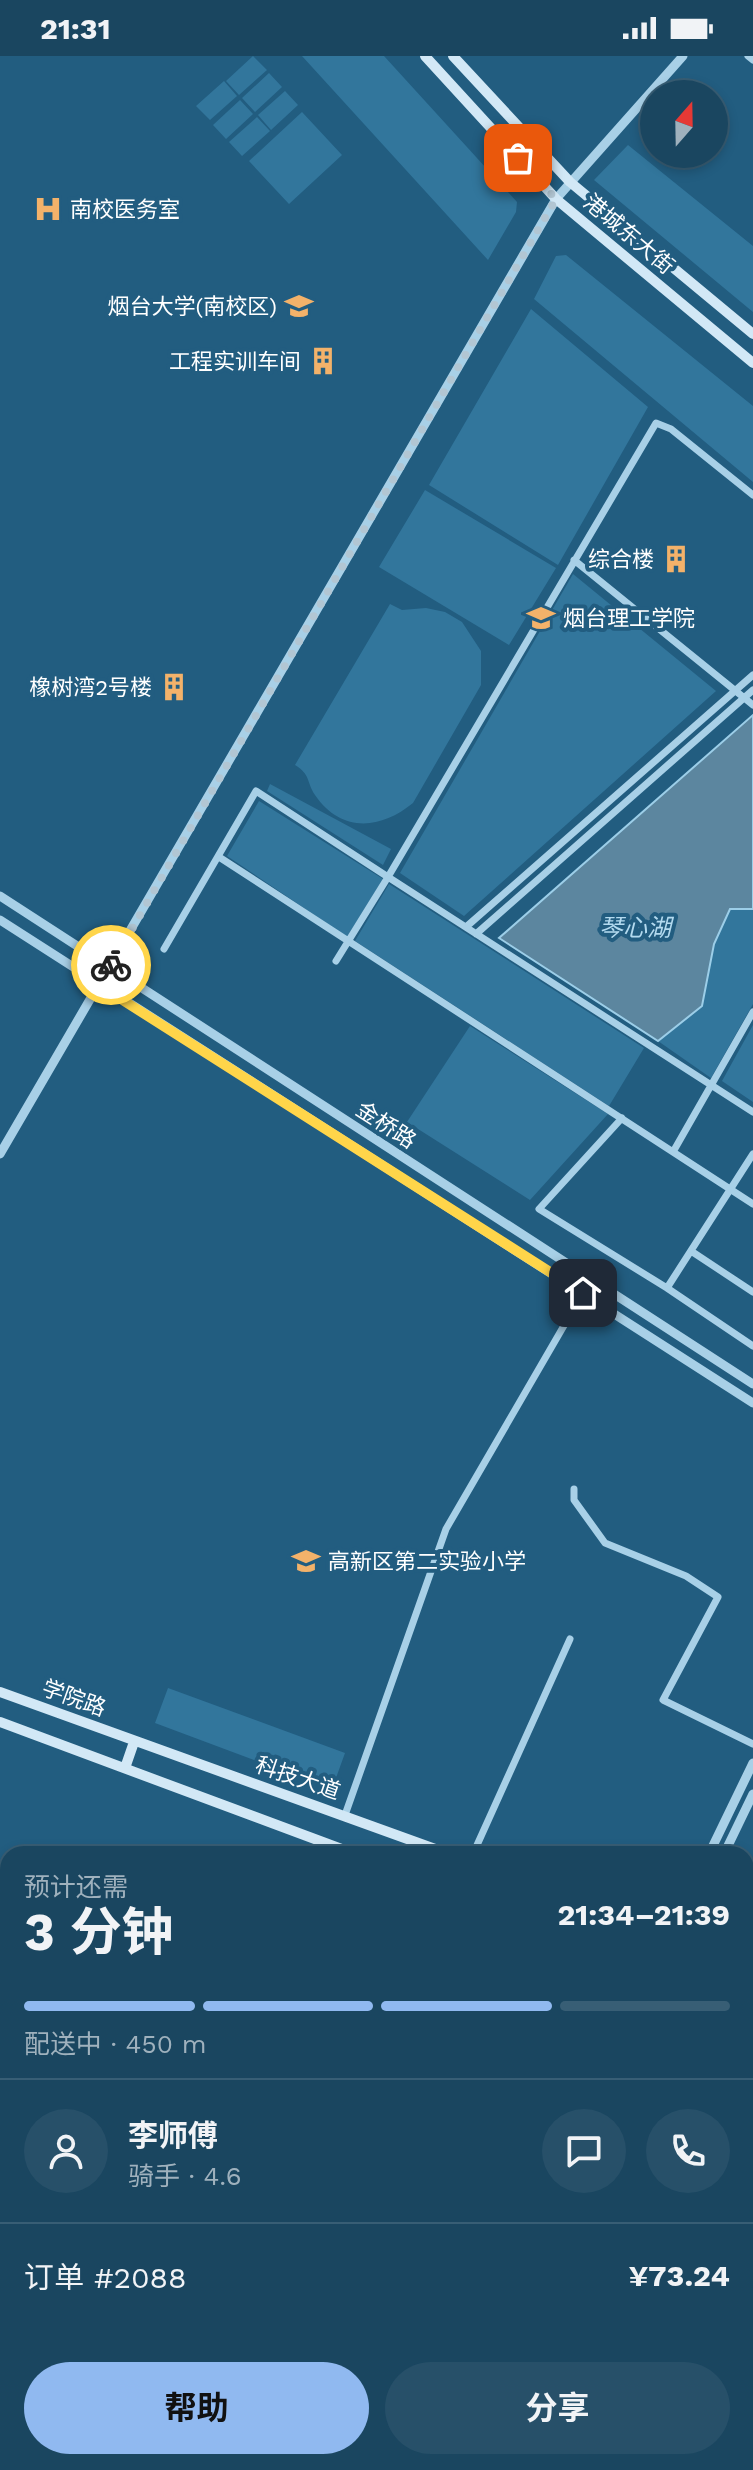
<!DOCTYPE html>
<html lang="zh">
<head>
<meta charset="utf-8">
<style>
	:root { --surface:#1a4660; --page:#275069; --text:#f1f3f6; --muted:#9fb1bd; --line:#385e75; --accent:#90b9f0 }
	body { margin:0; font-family:"Work Sans","Noto Sans SC",sans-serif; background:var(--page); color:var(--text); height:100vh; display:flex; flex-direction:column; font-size:30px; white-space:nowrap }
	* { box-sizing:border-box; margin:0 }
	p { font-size:26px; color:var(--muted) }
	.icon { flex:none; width:44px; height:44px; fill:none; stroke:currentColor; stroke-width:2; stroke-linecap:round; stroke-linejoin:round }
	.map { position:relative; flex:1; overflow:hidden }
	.sheet { position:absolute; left:0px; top:1790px; width:754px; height:624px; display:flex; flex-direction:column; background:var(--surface); border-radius:24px 24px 0 0; box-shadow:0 4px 12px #0003,0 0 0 2px var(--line) }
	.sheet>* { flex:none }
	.needle { width:52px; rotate:20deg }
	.controls { position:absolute; left:640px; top:24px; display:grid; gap:16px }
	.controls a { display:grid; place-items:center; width:88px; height:88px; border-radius:50%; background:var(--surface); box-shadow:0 4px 12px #0003,0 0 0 2px var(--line); font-size:40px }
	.pin { position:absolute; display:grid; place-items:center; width:68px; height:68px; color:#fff; margin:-34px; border-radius:16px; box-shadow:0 4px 12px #0006 }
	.courier { position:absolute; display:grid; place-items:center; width:80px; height:80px; margin:-40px; border:6px solid #ffd54a; border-radius:50%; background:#fff; color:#222; box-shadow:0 2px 10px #0007 }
	.head em { font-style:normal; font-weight:700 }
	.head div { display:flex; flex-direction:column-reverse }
	.head { display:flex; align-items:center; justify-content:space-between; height:136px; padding:0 24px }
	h1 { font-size:52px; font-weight:700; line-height:60px }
	.bar { display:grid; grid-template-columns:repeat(4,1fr); gap:12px 8px; align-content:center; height:96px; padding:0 24px }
	.bar i { height:10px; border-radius:6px; background:var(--line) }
	.bar .selected { background:var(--accent) }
	.bar p { grid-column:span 4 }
	.line { display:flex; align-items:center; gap:20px; padding:0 24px; border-top:2px solid var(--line) }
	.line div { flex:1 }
	.round { display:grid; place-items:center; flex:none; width:84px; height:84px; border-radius:42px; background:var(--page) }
	.cta { display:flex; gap:16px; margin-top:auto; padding:16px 24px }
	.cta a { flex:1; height:92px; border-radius:48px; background:var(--accent); color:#111; font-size:32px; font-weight:700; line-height:92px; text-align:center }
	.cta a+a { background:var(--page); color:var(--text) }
	.status { display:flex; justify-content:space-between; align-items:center; height:56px; padding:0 40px; background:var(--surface); direction:ltr }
	.status svg { height:22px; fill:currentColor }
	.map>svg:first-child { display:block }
	.green { fill:#32769c }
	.water { fill:#5c869f; stroke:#9ccee8; stroke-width:2 }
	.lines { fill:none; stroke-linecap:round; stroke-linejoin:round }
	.minor { stroke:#a8d0e7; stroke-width:7 }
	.tertiary { stroke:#a8d0e7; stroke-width:9 }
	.secondary { stroke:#d2e8f6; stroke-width:10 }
	.done { stroke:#b2c6d3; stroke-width:8; stroke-dasharray:0 14.4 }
	.route { stroke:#ffd54a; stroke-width:10 }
	.labels { text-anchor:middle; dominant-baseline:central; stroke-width:8; stroke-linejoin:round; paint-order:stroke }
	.poi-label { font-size:22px; fill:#fff; stroke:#225d80; text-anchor:end }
	.street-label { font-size:22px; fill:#fff; stroke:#225d80 }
	.water-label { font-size:24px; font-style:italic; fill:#b3daef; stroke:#225d80 }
</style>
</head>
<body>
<div class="status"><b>21:31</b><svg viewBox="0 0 49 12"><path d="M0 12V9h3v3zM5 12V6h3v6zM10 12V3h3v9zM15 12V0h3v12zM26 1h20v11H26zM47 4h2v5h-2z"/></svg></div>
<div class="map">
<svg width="753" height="2414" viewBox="0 0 753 2414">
	<rect width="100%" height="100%" fill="#225d80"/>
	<path class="green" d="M253 0 267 14 239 39 226 25Z
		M302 0H384L517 146 516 156 488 204Z
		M269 17 282 31 255 56 242 42Z
		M224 25 237 40 210 64 196 50Z
		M285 35 298 49 271 74 258 59Z
		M240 44 253 58 226 83 213 69Z
		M302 56 342 99 289 148 249 105Z
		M257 61 270 75 242 100 229 86Z
		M628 89 753 190V256L594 124Z
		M566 199 753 350V426L534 243 556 200Z
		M531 253 648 351 558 509 429 429Z
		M425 434 556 512 509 589 379 511Z
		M573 518 716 635 464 860 400 817Z
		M390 548 402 554 426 552 445 556 462 566 481 595V629L413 747C380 774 341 777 315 739 306 725 311 719 295 709Z
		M270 728 391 793 383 809 267 735Z
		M259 745 383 823 347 881 227 800Z
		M389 828 644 992 609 1050 355 885Z
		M730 853H753V948L711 1022 658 985 702 950 714 888Z
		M753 969V1046L722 1025Z
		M470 970 608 1058 530 1144 407 1066Z
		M168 1632 345 1697 332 1733 155 1667Z
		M746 1987 753 1992V2393L746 2390Z"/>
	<path class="water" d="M753 659V853H730L714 888 702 950 658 985 499 882Z"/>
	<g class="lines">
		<path class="minor" d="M748 0 753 4
			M753 439 671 373 656 367 388 821 753 1056
			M574 504 753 649
			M219 801 753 1148
			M466 871 753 619
			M476 878 753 634
			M164 893 256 735 388 821 336 905
			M622 1062 539 1153 667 1232 753 1290
			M673 1096 753 956
			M691 1195 753 1236
			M667 1232 753 1098
			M574 1433V1444L605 1487 686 1520 718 1541 663 1644 753 1688
			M345 1759 446 1473 591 1223
			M473 1798 570 1583
			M237 2406 258 2414
			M352 2406 354 2414
			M741 2406 753 2410"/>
		<path class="tertiary" d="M0 840 753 1328
			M0 864 753 1347
			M0 1098 556 143 683 0
			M709 1798 753 1707
			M724 1798 753 1738
			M475 2414 477 2406
			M489 2414 491 2406"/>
		<path class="secondary" d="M425 0 556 143 753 307
			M453 0 570 126 753 278
			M0 1636 449 1798
			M0 1666 355 1798
			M125 1712 134 1686
			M746 1931 753 1935
			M746 1966 753 1970"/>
	</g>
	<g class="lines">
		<path class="done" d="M111 909 556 143 518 102"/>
		<path class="route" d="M111 909 99 929 583 1237"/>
	</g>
	<defs>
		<symbol id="hospital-bare" viewBox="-9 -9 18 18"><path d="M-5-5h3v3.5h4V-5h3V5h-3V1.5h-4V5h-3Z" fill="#f3b26a" stroke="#225d80" stroke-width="2.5" paint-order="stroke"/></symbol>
		<symbol id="university-bare" viewBox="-9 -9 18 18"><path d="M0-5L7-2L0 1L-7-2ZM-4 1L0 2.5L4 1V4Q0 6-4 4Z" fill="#f3b26a" stroke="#225d80" stroke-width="2.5" paint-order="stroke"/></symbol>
		<symbol id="building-bare" viewBox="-9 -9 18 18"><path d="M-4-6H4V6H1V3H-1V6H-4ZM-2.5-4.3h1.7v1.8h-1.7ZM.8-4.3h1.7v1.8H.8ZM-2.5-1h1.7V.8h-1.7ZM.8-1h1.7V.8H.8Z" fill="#f3b26a" stroke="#225d80" stroke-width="2.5" paint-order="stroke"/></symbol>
		<symbol id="school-bare" viewBox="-9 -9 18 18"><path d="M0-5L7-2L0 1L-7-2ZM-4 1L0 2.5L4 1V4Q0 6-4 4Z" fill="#f3b26a" stroke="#225d80" stroke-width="2.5" paint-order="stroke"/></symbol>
	</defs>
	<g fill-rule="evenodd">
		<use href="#hospital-bare" x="28" y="133" width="40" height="40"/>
		<use href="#university-bare" x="279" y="230" width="40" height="40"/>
		<use href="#building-bare" x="303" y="285" width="40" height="40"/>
		<use href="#building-bare" x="656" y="483" width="40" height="40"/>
		<use href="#university-bare" x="521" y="542" width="40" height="40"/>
		<use href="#building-bare" x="154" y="611" width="40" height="40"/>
		<use href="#school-bare" x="286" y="1485" width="40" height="40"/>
	</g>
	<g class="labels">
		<g class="poi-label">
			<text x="70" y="153" text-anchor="start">南校医务室</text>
			<text x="277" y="250">烟台大学(南校区)</text>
			<text x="301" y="305">工程实训车间</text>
			<text x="654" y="503">综合楼</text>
			<text x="563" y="562" text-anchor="start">烟台理工学院</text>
			<text x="152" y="631">橡树湾2号楼</text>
			<text x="328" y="1505" text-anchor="start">高新区第二实验小学</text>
		</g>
		<g class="street-label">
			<text transform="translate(629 178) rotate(40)">港城东大街</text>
			<text transform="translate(386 1069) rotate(33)">金桥路</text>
			<text transform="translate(74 1642) rotate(20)">学院路</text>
			<text transform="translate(298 1722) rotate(19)">科技大道</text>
		</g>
		<g class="water-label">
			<text x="635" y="872">琴心湖</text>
		</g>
	</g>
</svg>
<div class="controls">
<a><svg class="needle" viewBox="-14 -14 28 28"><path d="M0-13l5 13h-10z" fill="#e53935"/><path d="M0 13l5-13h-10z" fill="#9fb1bd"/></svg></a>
</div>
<div class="pin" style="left:518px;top:102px;background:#ea580c"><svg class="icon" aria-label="bag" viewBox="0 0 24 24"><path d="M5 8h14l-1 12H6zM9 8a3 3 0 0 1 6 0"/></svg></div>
<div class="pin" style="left:583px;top:1237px;background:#1f2937"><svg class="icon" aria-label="home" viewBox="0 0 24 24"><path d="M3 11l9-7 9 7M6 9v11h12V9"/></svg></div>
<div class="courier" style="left:111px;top:909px"><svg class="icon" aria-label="bike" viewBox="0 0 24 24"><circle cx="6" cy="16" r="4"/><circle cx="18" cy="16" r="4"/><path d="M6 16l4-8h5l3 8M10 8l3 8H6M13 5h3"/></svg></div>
<section class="sheet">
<div class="head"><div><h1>3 分钟</h1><p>预计还需</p></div><em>21:34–21:39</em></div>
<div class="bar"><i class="selected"></i><i class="selected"></i><i class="selected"></i><i></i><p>配送中 · 450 m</p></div>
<div class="line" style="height:144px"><a class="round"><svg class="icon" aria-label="person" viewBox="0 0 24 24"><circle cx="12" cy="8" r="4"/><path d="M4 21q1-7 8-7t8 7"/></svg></a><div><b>李师傅</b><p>骑手 · 4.6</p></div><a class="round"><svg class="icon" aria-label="chat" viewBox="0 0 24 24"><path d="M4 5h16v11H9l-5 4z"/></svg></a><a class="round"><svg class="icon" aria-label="phone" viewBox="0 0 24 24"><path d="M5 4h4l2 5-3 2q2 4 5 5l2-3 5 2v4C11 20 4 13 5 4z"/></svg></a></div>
<div class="line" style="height:104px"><div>订单 #2088</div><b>¥73.24</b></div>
<div class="cta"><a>帮助</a><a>分享</a></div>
</section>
</div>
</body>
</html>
